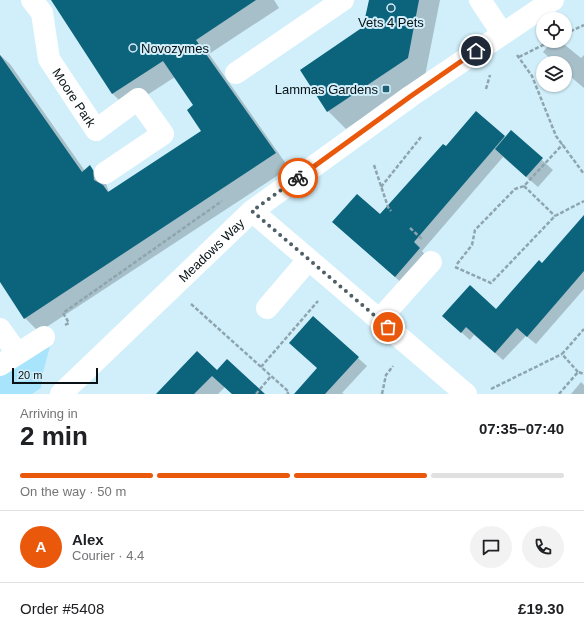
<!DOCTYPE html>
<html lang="en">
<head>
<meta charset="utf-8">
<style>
	:root { --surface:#fff; --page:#f2f2f2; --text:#202124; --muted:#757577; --line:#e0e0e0; --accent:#ea580c }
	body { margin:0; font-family:Helvetica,sans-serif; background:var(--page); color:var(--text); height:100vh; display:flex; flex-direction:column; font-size:15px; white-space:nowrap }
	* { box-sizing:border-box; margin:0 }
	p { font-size:13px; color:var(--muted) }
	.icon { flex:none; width:22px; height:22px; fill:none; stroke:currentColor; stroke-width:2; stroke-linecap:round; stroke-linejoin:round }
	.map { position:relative; height:394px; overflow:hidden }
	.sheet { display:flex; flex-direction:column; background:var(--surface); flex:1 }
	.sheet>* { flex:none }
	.buttons { position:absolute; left:536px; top:12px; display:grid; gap:8px }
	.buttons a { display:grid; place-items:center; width:36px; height:36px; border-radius:50%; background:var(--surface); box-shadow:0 1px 3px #0004; font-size:20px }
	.scale { position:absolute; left:12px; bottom:10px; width:86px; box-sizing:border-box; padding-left:4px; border:2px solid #081216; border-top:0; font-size:11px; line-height:14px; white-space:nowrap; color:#081216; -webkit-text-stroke:3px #d1effa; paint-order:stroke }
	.pin { position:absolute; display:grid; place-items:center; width:34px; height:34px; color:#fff; margin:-17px; border:2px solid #fff; border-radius:50%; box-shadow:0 1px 4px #0007 }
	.courier { position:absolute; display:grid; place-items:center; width:40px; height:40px; margin:-20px; border:3px solid #ea580c; border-radius:50%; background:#fff; color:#222; box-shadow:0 1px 5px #0007 }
	.overview em { font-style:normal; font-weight:700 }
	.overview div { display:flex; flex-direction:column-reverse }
	.overview { display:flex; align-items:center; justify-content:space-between; height:68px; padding:0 20px }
	h1 { font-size:26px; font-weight:700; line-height:30px }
	.bar { display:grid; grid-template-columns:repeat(4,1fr); gap:6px 4px; align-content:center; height:48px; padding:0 20px }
	.bar i { height:5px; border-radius:3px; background:var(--line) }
	.bar .on { background:var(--accent) }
	.bar p { grid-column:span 4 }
	.line { display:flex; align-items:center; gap:10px; padding:0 20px; border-top:1px solid var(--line) }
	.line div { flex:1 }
	.round { display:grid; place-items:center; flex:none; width:42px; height:42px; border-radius:21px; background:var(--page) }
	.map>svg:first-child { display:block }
	.green { fill:#a8e4fb }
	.shadow { fill:#0003 }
	.building { fill:#0b637c }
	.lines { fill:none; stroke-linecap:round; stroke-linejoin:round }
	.path { stroke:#8ea5ae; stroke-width:2.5; stroke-dasharray:4 2; stroke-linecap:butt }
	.minor { stroke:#fff; stroke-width:22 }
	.done { stroke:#4e5f66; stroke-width:4; stroke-dasharray:0 7.2 }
	.route { stroke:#ea580c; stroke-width:5 }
	.poi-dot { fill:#1f6075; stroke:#d1effa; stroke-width:1.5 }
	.labels { text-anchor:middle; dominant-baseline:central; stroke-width:4; stroke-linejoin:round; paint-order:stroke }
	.poi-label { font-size:13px; fill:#081216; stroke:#d1effa }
	.street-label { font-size:13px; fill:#081216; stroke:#d1effa }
</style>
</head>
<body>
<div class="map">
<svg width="584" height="394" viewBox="0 0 584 394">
	<rect width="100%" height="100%" fill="#d1effa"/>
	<path class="green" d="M52 339 43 372 41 388 32 394H0V376Z"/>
	<path class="shadow" d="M57 0H274L279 8 209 54 289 168 39 332 25 318 0 280V55L10 64 85 171 90 167 105 181 109 192 203 131 195 105 175 77 127 108 113 94 53 2Z
		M370 0H440L425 76 346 129 328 111 364 28Z
		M552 41H560L581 58 584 55V88L565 72V63H555L543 52Z
		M476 113 505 138 511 132 553 170 538 187 503 157 422 251 428 258 404 285 342 230 380 215 446 148Z
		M584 236V289L536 344 526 336 503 360 474 335 470 340 452 324 496 310 542 264Z
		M358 358 367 366 342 393 344 394H295Z
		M217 371 261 394H232L225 387 218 394H158Z
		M581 382 584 385V394H571Z"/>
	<path class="building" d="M51 0H256L196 40 276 153 24 319 0 282V55L82 172 90 165 93 170 94 180 103 185 108 192 201 131 187 110 193 105 163 61 112 94Z
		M369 0H419L408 58 327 112 300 70 363 27Z
		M476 111 505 136 414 242 420 248 395 277 332 222 357 194 380 214 443 144 446 146Z
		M511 130 543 158 526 177 495 149Z
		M584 215V271L527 337 517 328 495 353 466 327 461 333 442 316 470 285 496 309 539 260 542 263Z
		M313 316 359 357 325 394H294L317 368 289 343Z
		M197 351 217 370 227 359 265 394H232L212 376 194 394H156Z"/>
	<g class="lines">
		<path class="path" d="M565 34 584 25
			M517 55 532 76 556 136 584 174
			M519 57 551 41
			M486 89 490 75
			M374 165 388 207 391 211
			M524 186 555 216
			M381 187 421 137
			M410 228 422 239
			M457 264 472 245 475 230 515 189 524 186 563 144
			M455 267 491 283 555 216 584 201
			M191 304 289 392 287 394
			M65 325 69 323 63 313 222 201
			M261 367 318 301
			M578 372 562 354 584 329
			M491 389 562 354
			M256 394 271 376
			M382 394 386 375 393 366
			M559 394 578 372 584 374"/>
		<g class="minor">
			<path id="s1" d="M32 0 42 13 49 59 96 130 138 99 163 134 105 173"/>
			<path d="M480 0 502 33"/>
			<path d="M236 73 343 0"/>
			<path d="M252 211 466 394"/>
			<path d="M267 308 308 260"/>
			<path d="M379 320 431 262"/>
			<path d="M0 329 17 353"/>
			<path d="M0 365 44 337"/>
			<path id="s2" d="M61 394 252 211 411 96 553 0"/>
		</g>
	</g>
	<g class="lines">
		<path class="done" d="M298 178 252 211 388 327"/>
		<path class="route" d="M298 178 411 96 476 51"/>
	</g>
	<g class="poi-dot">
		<circle cx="391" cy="8" r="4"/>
		<circle cx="133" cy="48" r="4"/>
		<rect x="382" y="85" width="8" height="8" rx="2"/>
	</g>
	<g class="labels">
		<g class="poi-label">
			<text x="391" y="22">Vets 4 Pets</text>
			<text x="141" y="48" text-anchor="start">Novozymes</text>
			<text x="378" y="89" text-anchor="end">Lammas Gardens</text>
		</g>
		<g class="street-label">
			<text stroke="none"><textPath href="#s1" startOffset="109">Moore Park</textPath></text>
			<text stroke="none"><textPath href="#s2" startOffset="208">Meadows Way</textPath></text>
		</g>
	</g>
</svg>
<div class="buttons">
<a><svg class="icon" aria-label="locate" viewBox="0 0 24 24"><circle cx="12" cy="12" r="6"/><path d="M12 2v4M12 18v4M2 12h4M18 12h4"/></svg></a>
<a><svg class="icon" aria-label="layers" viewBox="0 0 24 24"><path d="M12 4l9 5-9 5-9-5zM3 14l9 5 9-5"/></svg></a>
</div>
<div class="scale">20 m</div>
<div class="pin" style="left:388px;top:327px;background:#ea580c"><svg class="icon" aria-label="bag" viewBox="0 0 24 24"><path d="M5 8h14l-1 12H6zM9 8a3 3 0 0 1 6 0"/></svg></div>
<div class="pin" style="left:476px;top:51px;background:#1f2937"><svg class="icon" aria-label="home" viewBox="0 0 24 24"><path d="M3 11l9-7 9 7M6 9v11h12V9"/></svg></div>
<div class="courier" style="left:298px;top:178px"><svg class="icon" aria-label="bike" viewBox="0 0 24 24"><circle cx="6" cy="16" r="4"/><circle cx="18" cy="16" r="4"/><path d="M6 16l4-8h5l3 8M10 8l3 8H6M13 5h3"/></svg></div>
</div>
<section class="sheet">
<div class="overview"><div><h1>2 min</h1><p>Arriving in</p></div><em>07:35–07:40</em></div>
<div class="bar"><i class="on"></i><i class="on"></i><i class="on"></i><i></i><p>On the way · 50 m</p></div>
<div class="line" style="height:72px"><b class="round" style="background:var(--accent);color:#fff">A</b><div><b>Alex</b><p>Courier · 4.4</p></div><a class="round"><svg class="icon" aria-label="chat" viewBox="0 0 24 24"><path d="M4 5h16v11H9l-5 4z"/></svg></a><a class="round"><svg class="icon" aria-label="phone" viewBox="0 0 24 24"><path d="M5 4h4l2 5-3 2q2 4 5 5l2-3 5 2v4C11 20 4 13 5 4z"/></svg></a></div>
<div class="line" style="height:52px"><div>Order #5408</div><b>£19.30</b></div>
</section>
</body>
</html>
